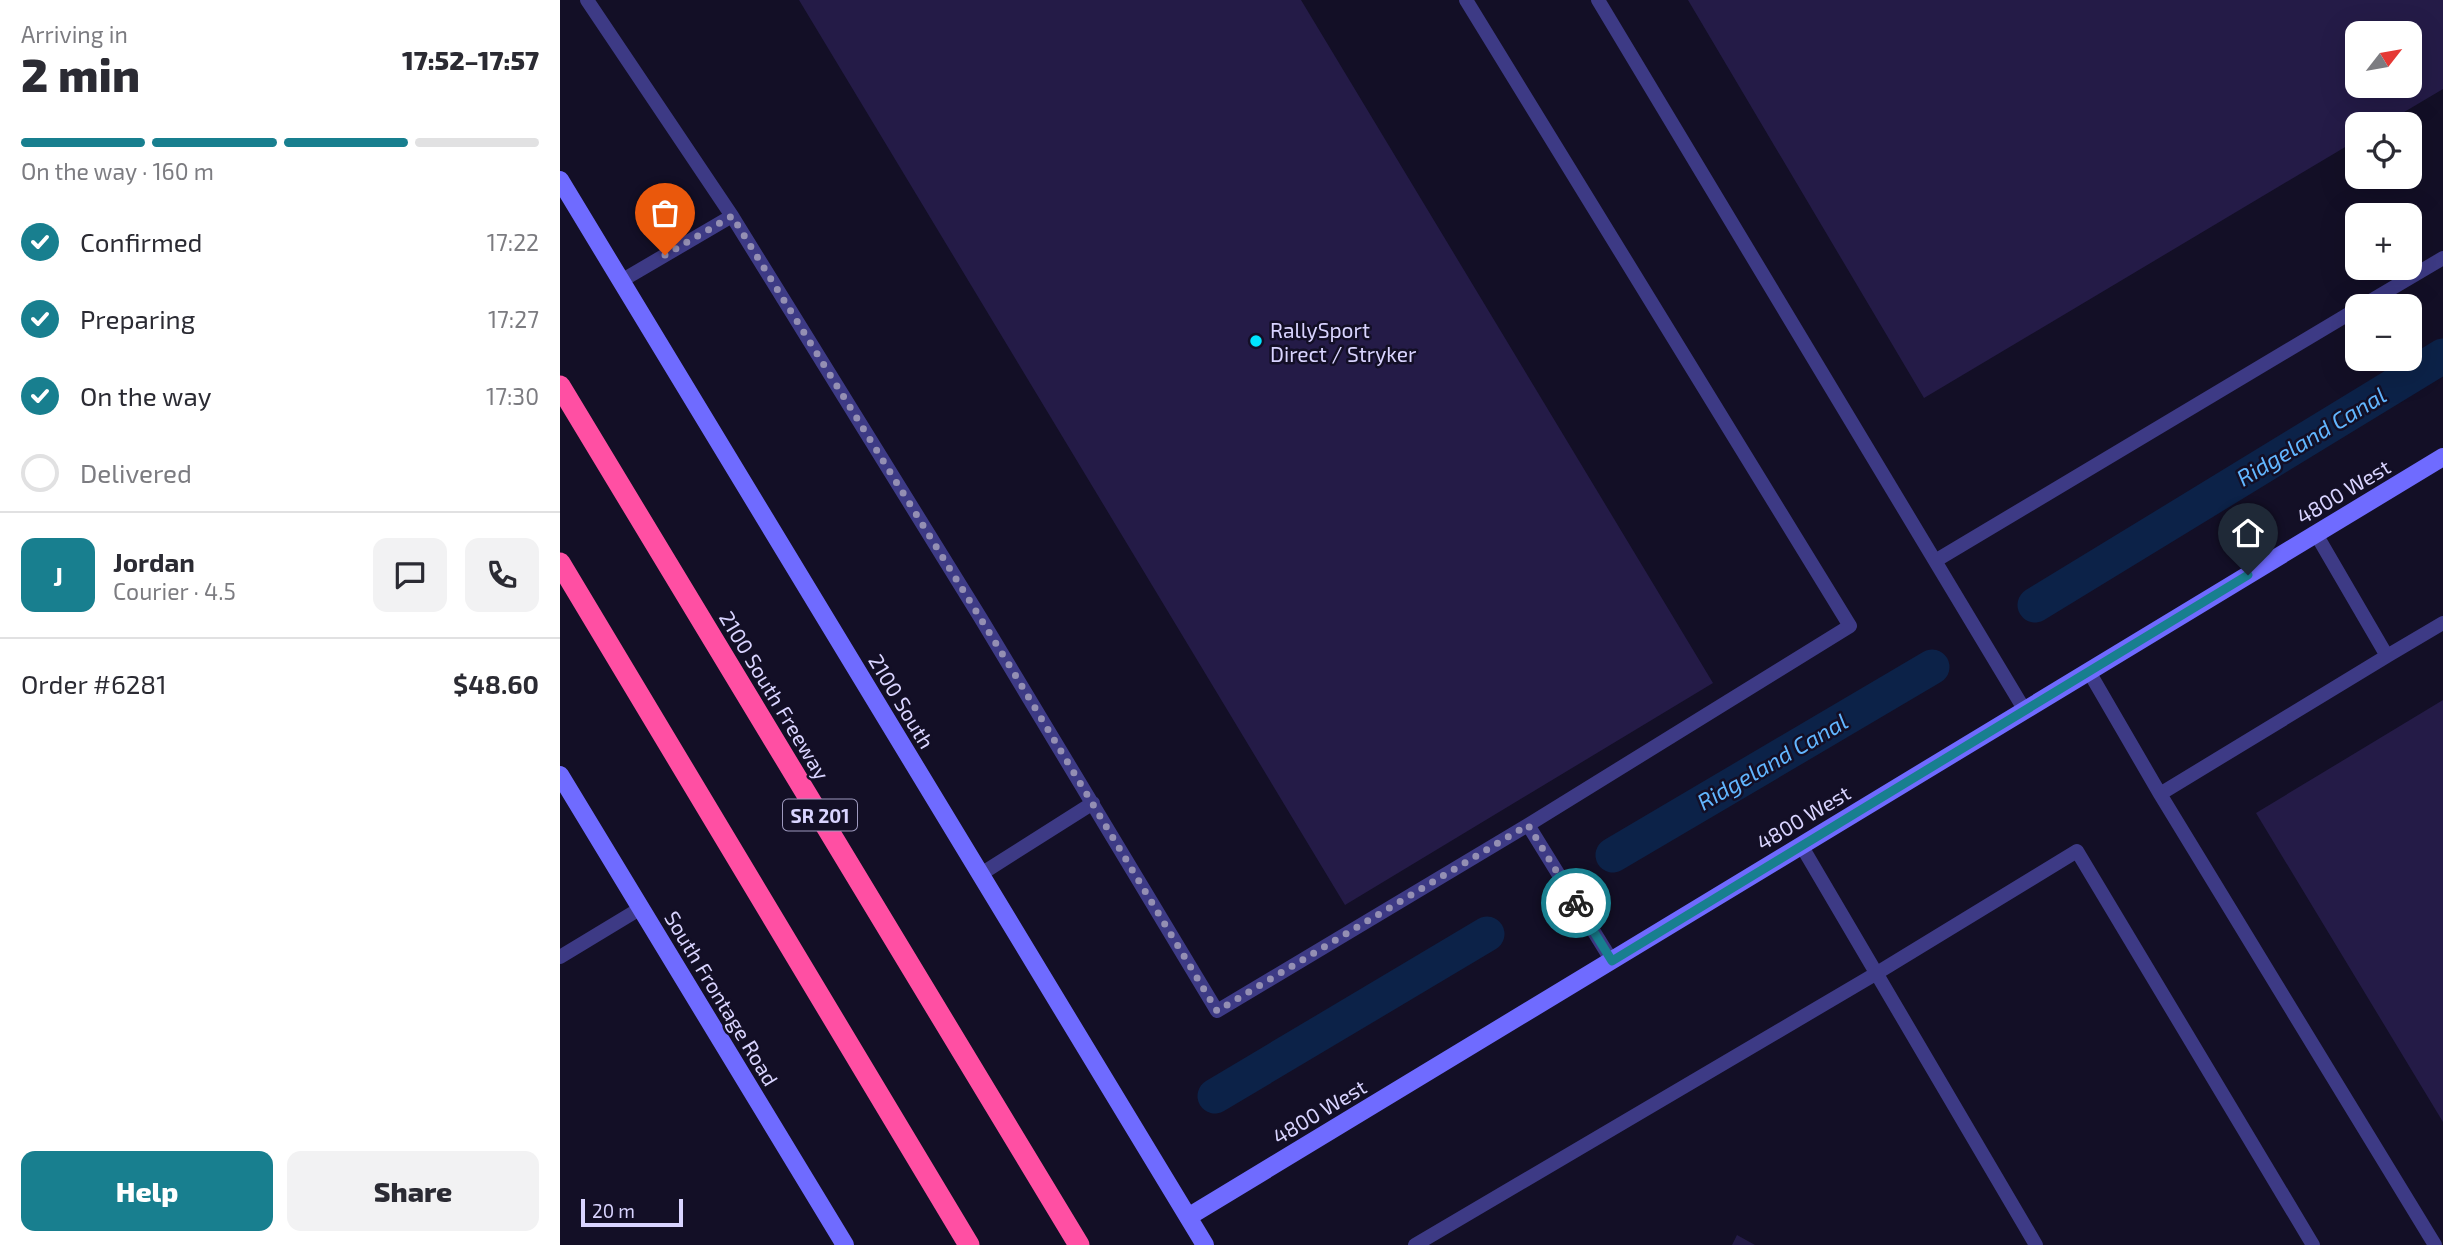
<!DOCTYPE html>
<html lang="en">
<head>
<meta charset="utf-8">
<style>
	:root { --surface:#fff; --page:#f2f2f3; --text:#2b2b33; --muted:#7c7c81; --line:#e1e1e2; --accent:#187f8f }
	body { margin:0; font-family:"Exo 2",sans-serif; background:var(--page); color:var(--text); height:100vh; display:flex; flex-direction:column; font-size:26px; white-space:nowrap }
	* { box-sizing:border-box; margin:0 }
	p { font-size:23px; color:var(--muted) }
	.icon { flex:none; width:38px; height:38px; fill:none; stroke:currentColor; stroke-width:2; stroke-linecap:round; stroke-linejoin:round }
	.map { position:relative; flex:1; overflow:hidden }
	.details { display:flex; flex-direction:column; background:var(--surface); width:560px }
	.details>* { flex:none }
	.needle { width:46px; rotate:59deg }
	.buttons { position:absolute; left:1785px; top:21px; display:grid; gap:14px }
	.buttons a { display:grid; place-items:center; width:77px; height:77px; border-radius:14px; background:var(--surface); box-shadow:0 7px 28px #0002; font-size:35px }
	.scale { position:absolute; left:21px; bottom:18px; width:102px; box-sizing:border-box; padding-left:7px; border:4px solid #d9d4ff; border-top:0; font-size:19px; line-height:24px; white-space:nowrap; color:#d9d4ff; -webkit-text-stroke:5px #130f26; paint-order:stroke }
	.pin { position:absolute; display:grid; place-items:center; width:60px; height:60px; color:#fff; margin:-72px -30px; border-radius:50% 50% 50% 0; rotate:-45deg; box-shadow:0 0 7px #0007 }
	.pin .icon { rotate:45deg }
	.courier { position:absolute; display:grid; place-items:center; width:70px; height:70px; margin:-35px; border:5px solid #187f8f; border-radius:50%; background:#fff; color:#222; box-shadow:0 2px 9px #0007 }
	.overview em { font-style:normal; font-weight:800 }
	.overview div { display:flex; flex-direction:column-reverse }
	.overview { display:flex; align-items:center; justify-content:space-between; height:119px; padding:0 21px }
	h1 { font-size:46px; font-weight:800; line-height:52px }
	.bar { display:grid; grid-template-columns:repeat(4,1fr); gap:10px 7px; align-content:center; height:84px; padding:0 21px }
	.bar i { height:9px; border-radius:5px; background:var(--line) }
	.bar .current { background:var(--accent) }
	.bar p { grid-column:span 4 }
	.line { display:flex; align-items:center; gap:18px; padding:0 21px; border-top:2px solid var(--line) }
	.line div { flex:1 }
	.round { display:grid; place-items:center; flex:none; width:74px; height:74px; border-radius:14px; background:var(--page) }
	ol { padding:0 21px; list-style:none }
	li { display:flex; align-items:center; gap:21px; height:77px }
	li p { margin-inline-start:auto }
	li .icon { padding:7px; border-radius:50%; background:var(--accent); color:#fff; stroke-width:4 }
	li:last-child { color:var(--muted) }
	li i { width:38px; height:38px; border:4px solid var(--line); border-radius:50% }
	.primary-button { display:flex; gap:14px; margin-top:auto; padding:14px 21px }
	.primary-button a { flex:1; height:80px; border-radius:14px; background:var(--accent); color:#fff; font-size:28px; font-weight:800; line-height:80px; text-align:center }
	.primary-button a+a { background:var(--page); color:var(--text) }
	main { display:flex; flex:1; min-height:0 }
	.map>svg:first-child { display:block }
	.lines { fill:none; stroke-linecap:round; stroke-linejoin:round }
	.canal { stroke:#0c2248; stroke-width:35 }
	.building { fill:#241b47; fill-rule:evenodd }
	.lane { stroke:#3d3a85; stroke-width:14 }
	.secondary { stroke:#6f6bff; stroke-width:18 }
	.highway { stroke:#ff4fa3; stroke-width:21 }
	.done { stroke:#948fb3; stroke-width:7; stroke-dasharray:0 12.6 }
	.route { stroke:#187f8f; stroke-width:9 }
	.poi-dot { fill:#00e5ff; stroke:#130f26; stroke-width:2.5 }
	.labels { text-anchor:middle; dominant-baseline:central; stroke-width:5; stroke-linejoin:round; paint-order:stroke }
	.shield { fill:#130f26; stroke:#9e99be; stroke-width:2 }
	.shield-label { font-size:19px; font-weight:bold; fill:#d9d4ff }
	.poi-label { font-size:21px; fill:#d9d4ff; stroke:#130f26; text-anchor:start }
	.street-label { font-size:21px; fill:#d9d4ff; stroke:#130f26 }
	.water-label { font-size:23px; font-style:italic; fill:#62b6ff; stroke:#130f26 }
</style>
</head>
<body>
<main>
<section class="details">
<div class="overview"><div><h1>2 min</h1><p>Arriving in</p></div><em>17:52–17:57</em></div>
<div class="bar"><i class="current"></i><i class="current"></i><i class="current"></i><i></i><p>On the way · 160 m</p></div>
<ol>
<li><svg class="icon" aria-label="check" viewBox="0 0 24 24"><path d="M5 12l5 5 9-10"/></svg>Confirmed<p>17:22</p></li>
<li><svg class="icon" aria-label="check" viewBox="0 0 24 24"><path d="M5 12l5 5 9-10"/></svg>Preparing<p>17:27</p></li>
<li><svg class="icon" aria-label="check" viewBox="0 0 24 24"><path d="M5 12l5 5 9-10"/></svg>On the way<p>17:30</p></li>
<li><i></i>Delivered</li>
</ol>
<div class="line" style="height:126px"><b class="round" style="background:var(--accent);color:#fff">J</b><div><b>Jordan</b><p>Courier · 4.5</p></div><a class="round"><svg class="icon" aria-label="chat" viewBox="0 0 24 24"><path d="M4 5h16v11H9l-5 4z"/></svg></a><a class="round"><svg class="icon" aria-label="phone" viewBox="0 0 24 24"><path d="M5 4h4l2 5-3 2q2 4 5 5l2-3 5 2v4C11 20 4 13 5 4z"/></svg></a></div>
<div class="line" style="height:91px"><div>Order #6281</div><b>$48.60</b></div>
<div class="primary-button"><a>Help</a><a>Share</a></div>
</section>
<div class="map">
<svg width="1883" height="1245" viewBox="0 0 1883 1245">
	<rect width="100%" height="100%" fill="#130f26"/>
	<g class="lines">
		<path class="canal" d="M1475 605 1883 356
			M1053 855 1372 667
			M655 1096 927 934"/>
	</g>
	<path class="building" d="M239 0H741L1153 683 785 905Z
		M1128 0H1883V89L1824 124H1797V140L1364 398ZM1797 33H1850V86H1797Z
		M1883 700V1122L1696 813Z
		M1177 1235 1195 1245H1172Z"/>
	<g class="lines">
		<path class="lane" d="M27 0 172 216 420 617 657 1011 968 825 1290 626 906 0
			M1038 0 1464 709
			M61 281 172 216
			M1802 306 1883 258
			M1756 534 1827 656 1883 623
			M1375 561 1797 309
			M1528 670 1600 794 1875 1245
			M1600 794 1827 656
			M968 825 1052 961
			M1241 845 1476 1245
			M421 874 533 803
			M0 957 81 908
			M855 1245 1317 973 1517 851 1753 1245"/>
		<path class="secondary" d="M0 180 645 1245
			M0 775 285 1245
			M628 1217 1883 457"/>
		<path class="highway" d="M0 386 519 1245
			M0 563 409 1245"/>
	</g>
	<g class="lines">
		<path class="done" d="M105 255 172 216 448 663 657 1011 968 825 1016 903"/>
		<path class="route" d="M1016 903 1052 961 1688 575"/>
	</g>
	<circle class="poi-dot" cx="696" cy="341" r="7"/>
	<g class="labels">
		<rect class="shield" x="223" y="799.5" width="74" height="31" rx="5"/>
		<g class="shield-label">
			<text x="260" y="815">SR 201</text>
		</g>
		<g class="poi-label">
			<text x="710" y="329">RallySport<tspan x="710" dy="24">Direct / Stryker</tspan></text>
		</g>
		<g class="street-label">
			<text transform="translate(1783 491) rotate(-31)">4800 West</text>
			<text transform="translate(215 695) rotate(59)">2100 South Freeway</text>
			<text transform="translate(342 701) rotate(59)">2100 South</text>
			<text transform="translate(1243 817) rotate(-31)">4800 West</text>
			<text transform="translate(162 998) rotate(59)">South Frontage Road</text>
			<text transform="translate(759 1111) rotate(-31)">4800 West</text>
		</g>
		<g class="water-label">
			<text transform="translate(1751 436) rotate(-31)">Ridgeland Canal</text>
			<text transform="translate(1212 761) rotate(-30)">Ridgeland Canal</text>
		</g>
	</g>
</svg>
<div class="buttons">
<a><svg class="needle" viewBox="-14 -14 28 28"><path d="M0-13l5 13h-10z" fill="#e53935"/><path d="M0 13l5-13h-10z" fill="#7c7c81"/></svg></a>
<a><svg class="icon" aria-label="locate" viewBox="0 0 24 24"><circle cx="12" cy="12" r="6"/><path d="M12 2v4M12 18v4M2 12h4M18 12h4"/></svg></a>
<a>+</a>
<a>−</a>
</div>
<div class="scale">20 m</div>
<div class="pin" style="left:105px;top:255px;background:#ea580c"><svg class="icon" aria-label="bag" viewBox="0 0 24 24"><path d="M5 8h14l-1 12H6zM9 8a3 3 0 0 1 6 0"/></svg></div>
<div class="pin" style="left:1688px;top:575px;background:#1f2937"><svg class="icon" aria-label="home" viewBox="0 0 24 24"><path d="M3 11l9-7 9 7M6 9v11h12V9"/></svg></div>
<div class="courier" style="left:1016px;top:903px"><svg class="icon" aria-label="bike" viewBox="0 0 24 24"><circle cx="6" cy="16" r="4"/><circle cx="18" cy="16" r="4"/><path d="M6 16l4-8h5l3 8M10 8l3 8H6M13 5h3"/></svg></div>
</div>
</main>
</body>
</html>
